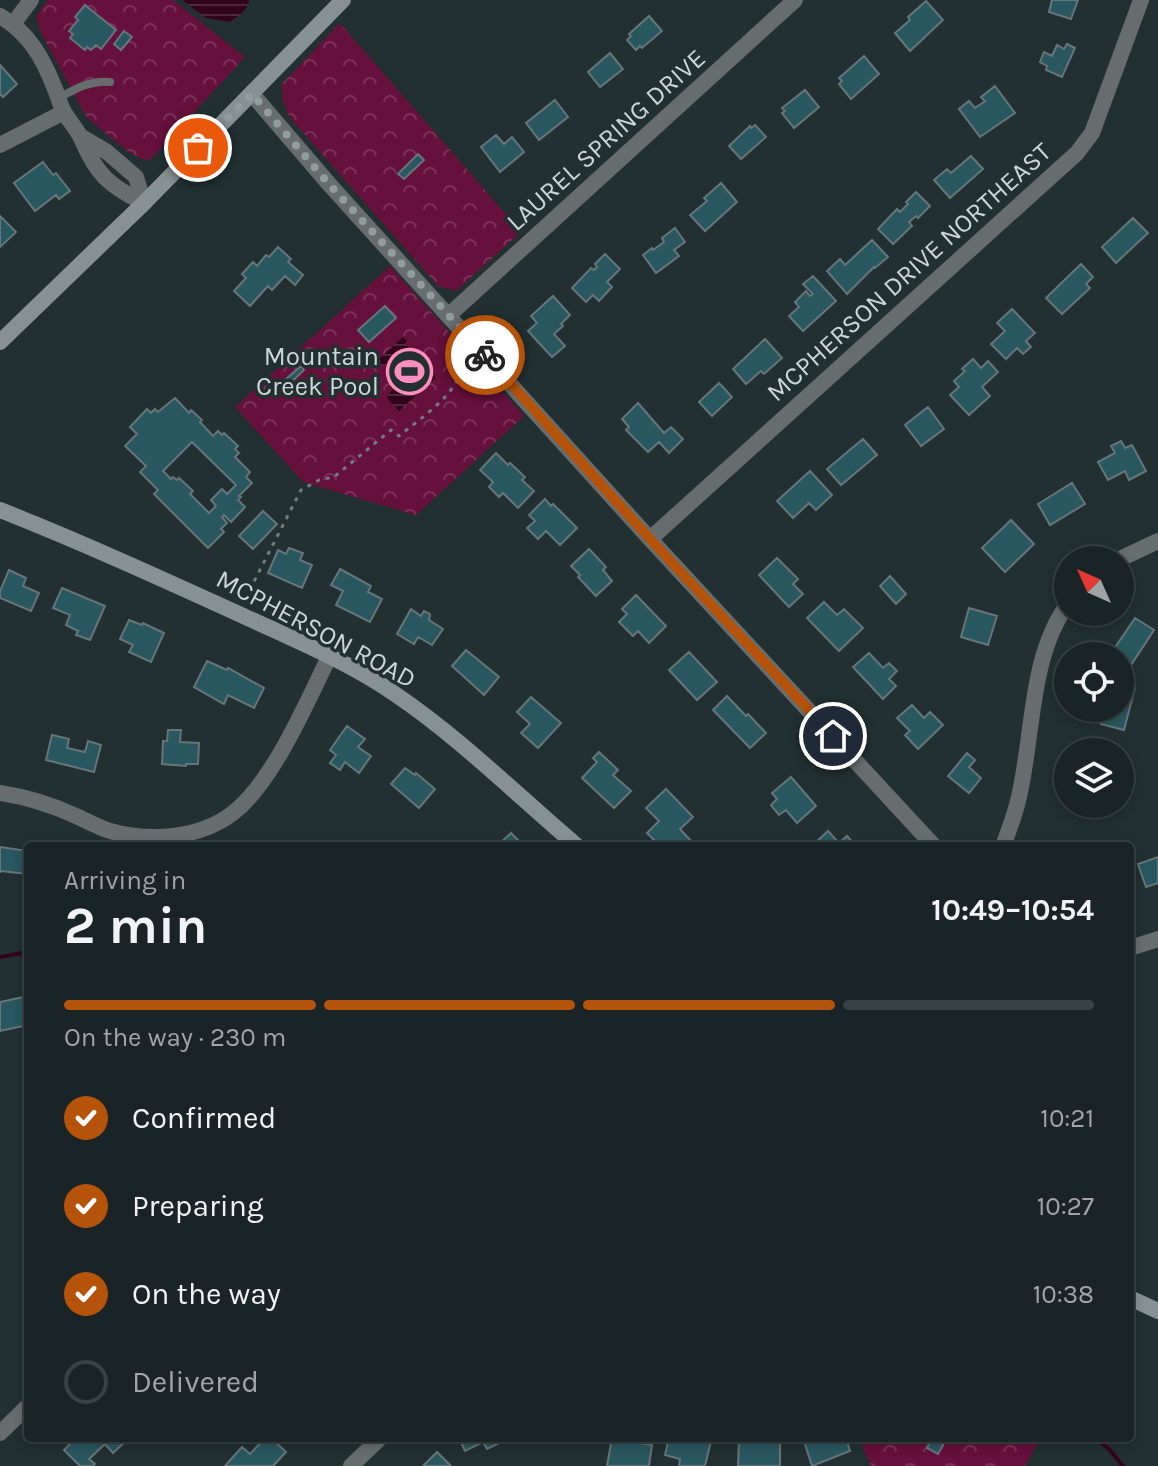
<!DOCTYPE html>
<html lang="en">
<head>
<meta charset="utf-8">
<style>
	:root { --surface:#1a2426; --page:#273032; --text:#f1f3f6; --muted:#9fa4a7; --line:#384143; --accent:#b45309 }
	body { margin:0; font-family:Karla,sans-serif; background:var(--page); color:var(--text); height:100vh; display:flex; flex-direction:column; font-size:30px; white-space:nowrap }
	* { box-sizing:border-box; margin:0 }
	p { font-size:26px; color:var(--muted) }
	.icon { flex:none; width:44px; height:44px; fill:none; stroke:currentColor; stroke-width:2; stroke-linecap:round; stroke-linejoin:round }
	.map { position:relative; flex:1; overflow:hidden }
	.side { position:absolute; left:24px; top:842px; width:1110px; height:600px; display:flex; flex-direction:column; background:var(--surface); border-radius:8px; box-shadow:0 4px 12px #0003,0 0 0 2px var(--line) }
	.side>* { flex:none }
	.needle { width:52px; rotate:315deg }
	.controls { position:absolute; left:1054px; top:546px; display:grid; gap:16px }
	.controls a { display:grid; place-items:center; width:80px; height:80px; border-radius:50%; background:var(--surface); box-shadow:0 4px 12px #0003,0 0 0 2px var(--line); font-size:40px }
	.pin { position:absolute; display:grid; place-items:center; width:68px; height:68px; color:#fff; margin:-34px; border:4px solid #fff; border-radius:50%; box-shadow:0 2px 8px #0007 }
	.courier { position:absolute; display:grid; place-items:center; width:80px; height:80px; margin:-40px; border:6px solid #b45309; border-radius:50%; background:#fff; color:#222; box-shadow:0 2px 10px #0007 }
	.head em { font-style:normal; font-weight:700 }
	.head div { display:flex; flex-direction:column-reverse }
	.head { display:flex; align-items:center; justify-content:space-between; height:136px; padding:0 40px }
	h1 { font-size:52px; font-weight:700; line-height:60px }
	.bar { display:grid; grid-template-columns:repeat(4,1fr); gap:12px 8px; align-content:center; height:96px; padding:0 40px }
	.bar i { height:10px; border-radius:6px; background:var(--line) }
	.bar .on { background:var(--accent) }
	.bar p { grid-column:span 4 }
	ol { padding:0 40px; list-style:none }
	li { display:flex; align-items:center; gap:24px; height:88px }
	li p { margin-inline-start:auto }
	li .icon { padding:8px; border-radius:50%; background:var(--accent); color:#fff; stroke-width:4 }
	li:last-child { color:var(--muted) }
	li i { width:44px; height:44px; border:4px solid var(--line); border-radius:50% }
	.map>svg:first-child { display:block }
	.park { fill:url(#park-crowns) }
	.water { fill:url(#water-rules) }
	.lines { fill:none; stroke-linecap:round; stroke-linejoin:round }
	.stream { stroke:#32041b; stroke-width:4 }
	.building { fill:#29575f; stroke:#667578; stroke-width:2; fill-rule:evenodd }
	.path { stroke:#717d7e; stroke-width:3; stroke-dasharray:4 6; stroke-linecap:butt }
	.lane { stroke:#676d6f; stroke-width:8 }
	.street { stroke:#676d6f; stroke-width:16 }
	.secondary { stroke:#879193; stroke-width:16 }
	.done { stroke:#919c9d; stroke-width:8; stroke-dasharray:0 14.4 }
	.route { stroke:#b45309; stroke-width:10 }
	.labels { text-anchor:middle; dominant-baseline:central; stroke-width:7; stroke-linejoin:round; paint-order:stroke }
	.street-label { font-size:26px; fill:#cdd6d7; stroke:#223032 }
	.poi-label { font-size:26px; fill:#cdd6d7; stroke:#223032; text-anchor:end }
</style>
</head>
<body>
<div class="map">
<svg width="1158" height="1466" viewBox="0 0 1158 1466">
	<defs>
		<pattern id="park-crowns" width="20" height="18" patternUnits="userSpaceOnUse" patternTransform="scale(2)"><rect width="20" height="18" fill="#66103c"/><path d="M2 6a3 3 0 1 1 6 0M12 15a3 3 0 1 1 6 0" fill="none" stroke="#7b3257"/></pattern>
		<pattern id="water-rules" width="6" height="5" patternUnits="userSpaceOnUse" patternTransform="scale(2)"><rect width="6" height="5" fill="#32041b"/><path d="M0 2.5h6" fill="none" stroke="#4e283b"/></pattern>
	</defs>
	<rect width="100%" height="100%" fill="#223032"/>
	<path class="park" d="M48 0H173L245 57 149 161 141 159 126 150 87 118 40 31 36 16Z
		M340 23 521 232 456 291 438 286 291 119C284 107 281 98 282 84Z
		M390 266 524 416 416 515 303 482 235 407Z
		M859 1438H1040L1025 1466H871Z"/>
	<path class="water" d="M182 0H249C248 10 238 17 229 22L206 18Z
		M403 337 407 341 405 343 436 378 399 411 387 398 398 379 383 364 381 365 377 361Z"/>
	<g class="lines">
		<path class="stream" d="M0 957 28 952
			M1095 1438 1109 1449 1123 1466"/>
	</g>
	<path class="building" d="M1052 0H1078L1071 19 1049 12Z
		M926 1 943 20 910 51 895 33 910 20 908 17Z
		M85 5 116 30 101 49 96 45 91 50 87 47 85 50 70 38 73 34 69 31 78 20 75 17Z
		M649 16 662 31 642 48 640 46 636 50 627 40 631 36 629 34Z
		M124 31 132 37 121 50 114 44Z
		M1067 44 1075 48 1062 77 1046 70 1047 66 1040 62 1044 52 1052 56 1057 45 1064 49Z
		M610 53 623 69 600 87 588 72Z
		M864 56 879 74 851 99 839 84 842 81 839 78Z
		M0 65 17 84 3 97 0 94Z
		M995 86 1015 113 980 137 959 109 969 101 975 108 985 101 981 97Z
		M805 90 819 107 794 128 782 113 785 111 782 108Z
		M555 100 568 117 539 140 526 123Z
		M755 125 766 137 741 159 729 146 750 126 751 128Z
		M496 135 504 144 512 137 524 152 500 172 481 147Z
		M418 154 424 160 404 179 398 174Z
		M971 156 983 169 950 198 934 180 947 169 951 173Z
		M43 162 53 175 56 173 70 191 59 199 56 195 35 211 14 183Z
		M721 183 737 202 705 231 690 215 707 201 704 198Z
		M916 192 930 206 918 218 916 216 909 222 912 226 893 244 878 229 897 209 900 212 908 204 906 202Z
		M0 216 16 232 0 247Z
		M1133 218 1148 233 1116 263 1102 247Z
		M675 228 685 242 674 250 679 256 656 273 643 255 652 248 653 250 664 242 662 238Z
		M872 240 888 257 875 268 874 267 847 294 827 271 840 259 845 265Z
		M278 247 291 259 288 262 303 275 295 285 285 276 272 290 268 286 250 306 234 291 246 278 242 274 253 262 257 266 266 255 269 257Z
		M605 254 620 269 607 282 612 287 599 301 593 295 586 302 572 288 591 268 594 270 597 267 595 264Z
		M1081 264 1093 277 1086 284 1090 288 1062 314 1046 298Z
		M813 276 836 301 803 331 789 316 799 307 795 302 806 291 810 296 813 294 803 284Z
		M553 296 570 315 561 324 563 326 554 334 565 346 552 357 528 331 537 323 531 316Z
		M385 306 396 318 369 342 358 330Z
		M1012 309 1035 333 1026 341 1031 347 1023 354 1017 348 1006 359 991 344 1005 331 997 323Z
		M765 339 782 358 764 374 761 371 746 384 733 369Z
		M973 359 981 368 988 361 998 372 982 387 990 396 969 415 950 395 959 387 954 381 965 371 962 369Z
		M301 366 304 370 282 391 278 386Z
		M719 383 732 397 712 416 699 402Z
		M175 398 189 413 191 410 202 420 200 422 213 436 218 431 222 435 224 433 238 446 235 449 239 453 235 457 250 472 246 477 252 483 239 496 241 497 238 500 245 507 231 522 224 515 222 517 227 523 221 529 224 532 208 548 154 494 158 490 140 472 146 466 125 446 137 434 130 427 147 409 151 413 155 409 158 412ZM192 442 236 485 227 494 222 489 211 500 216 506 209 513 190 494 193 491 179 478 177 480 173 477 171 479 163 471Z
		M638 403 664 433 671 427 683 439 669 453 659 442 648 452 626 430 629 427 622 419Z
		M928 407 944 429 921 446 905 425Z
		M863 439 877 455 841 485 827 469Z
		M1121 441 1125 448 1132 445 1146 471 1129 480 1125 471 1108 480 1098 462 1115 453 1111 446Z
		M496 453 508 465 510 463 525 477 522 480 534 491 518 508 503 493 499 497 489 487 493 482 480 470Z
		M810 471 832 495 816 510 809 503 793 518 777 501Z
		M1072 483 1085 504 1050 525 1038 504Z
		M545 499 551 506 553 504 577 528 560 545 546 531 538 539 527 528 535 521 529 515Z
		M263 511 277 524 253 549 239 536Z
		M1011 520 1034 544 1005 572 982 548Z
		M289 548 303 553 300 560 312 565 302 588 268 573 278 550 286 554Z
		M589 549 606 567 603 570 612 581 596 596 578 577 580 575 571 566Z
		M777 558 798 579 793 584 803 594 789 607 759 575Z
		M340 569 371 586 368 592 382 599 370 622 336 605 343 591 331 585Z
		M9 570 26 578 23 586 39 593 31 611 0 598V591Z
		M890 576 906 594 896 604 880 586Z
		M62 588 105 606 90 640 76 635 78 631 66 625 70 615 53 608Z
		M636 595 666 626 649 643 638 631 633 636 619 622 627 614 622 609Z
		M824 602 837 615 844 609 863 628 839 651 807 618Z
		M969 608 997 616 988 645 961 637Z
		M411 609 421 616 424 611 430 614 429 620 443 629 432 645 418 637 414 644 397 634Z
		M1135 618 1154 630 1129 668 1120 662V656L1110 655Z
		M129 620 142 625 143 623 164 633 151 662 129 652 133 645 120 639Z
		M466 650 499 677 484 695 452 666Z
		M689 652 717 682 697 700 669 670Z
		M869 653 883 668 889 663 897 671 889 679 896 686 883 699 853 667Z
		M207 661 227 670 228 668 264 688 254 708 228 695 224 704 194 687Z
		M1120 684 1135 688 1124 730 1101 724 1106 708H1120Z
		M727 696 746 716 748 714 766 733 750 748 713 710Z
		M531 697 561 723 538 748 521 733 530 724 517 712Z
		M912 705 924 718 930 712 943 725 918 749 905 735 910 731 897 718Z
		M347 726 365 739 358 747 371 756 359 773 345 762 340 770 330 763 336 755 330 750Z
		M168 730H181L180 742 199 743 198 764H186V766L162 764 163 741H167Z
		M52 735 69 739 67 748 85 752 88 741 101 745 94 772 46 760Z
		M599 752 618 770 613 775 631 791 614 808 582 778 597 762 593 758Z
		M967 753 975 760 969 767 981 778 969 793 948 776Z
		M405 768 415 775 416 773 435 789 419 808 391 784Z
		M791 777 816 806 797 823 786 810 779 815 771 805 777 799 772 793Z
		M666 789 693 817 680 829 692 842 688 846H660L647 833 659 821 646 808Z
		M828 831 839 843 847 836 856 846H814L813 845Z
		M511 833 524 846H497Z
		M0 847 28 851V874L0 871V873Z
		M1158 857V883L1146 887 1138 864Z
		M28 996V1025L0 1031V1002Z
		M76 1438H123L126 1441 113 1453 105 1444 89 1459 95 1464 93 1466H80L64 1450Z
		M265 1438H271L286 1452 273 1466H225L242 1447 250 1454Z
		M459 1438H510L487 1449 483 1442 465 1451Z
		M612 1438H633L632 1442 652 1445 649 1466H607Z
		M669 1438H701L711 1441 705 1466H679L680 1459 665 1455Z
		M803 1438H846L850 1451 812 1466Z
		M932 1438H947L938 1454 927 1448Z
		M739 1440 780 1441V1466H738Z
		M437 1452 451 1466H423Z"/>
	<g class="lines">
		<path class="path" d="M245 599 301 490 319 480 334 477 391 430 399 436C417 421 452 398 458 376"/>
		<path class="lane" d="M59 98C75 89 90 80 110 82"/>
		<path class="street" d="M0 16C29 33 43 58 55 89 58 96 60 105 64 112 69 121 77 129 81 138 96 174 109 186 144 203
			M13 24 31 0
			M252 94 329 184 650 539 934 846
			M80 136 107 152 136 177 144 203
			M0 145 64 112
			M449 315 795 0
			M650 539 1077 153 1092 133 1141 0
			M1118 560 1158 541
			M0 793C26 797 52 805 76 816 87 821 98 827 110 831 149 842 199 839 233 813 273 782 307 702 329 657
			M1003 846C1008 833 1013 819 1017 805 1034 742 1028 657 1068 604
			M1130 948 1158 939
			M0 1433 28 1406
			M351 1466 380 1438"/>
		<path class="secondary" d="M0 342 144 203 343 0
			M0 510C81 542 160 578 239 614 291 638 349 662 395 694 460 738 517 795 577 846
			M1130 1298 1158 1311"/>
	</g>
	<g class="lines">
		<path class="done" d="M198 148 252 94 329 184 485 355"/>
		<path class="route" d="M485 355 650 539 833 736"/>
	</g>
	<defs>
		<symbol id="stadium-ring" viewBox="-11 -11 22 22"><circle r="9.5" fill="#223032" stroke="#fe8ebd" stroke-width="1.5"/><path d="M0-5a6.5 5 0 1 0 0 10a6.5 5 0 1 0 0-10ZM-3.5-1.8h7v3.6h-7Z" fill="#fe8ebd"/></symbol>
	</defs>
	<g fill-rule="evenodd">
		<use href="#stadium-ring" x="384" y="346" width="51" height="51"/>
	</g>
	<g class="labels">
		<g class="street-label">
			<text transform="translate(606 140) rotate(-42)">LAUREL SPRING DRIVE</text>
			<text transform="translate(909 272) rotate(-42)">MCPHERSON DRIVE NORTHEAST</text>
			<text transform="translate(316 629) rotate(28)">MCPHERSON ROAD</text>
		</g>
		<g class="poi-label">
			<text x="379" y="356">Mountain<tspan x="379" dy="30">Creek Pool</tspan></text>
		</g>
	</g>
</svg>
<div class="controls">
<a><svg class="needle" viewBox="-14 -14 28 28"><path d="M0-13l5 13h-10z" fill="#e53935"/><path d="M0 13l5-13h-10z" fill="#9fa4a7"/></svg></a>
<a><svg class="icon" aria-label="locate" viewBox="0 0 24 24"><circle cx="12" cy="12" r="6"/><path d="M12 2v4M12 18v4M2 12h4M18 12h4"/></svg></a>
<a><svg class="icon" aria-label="layers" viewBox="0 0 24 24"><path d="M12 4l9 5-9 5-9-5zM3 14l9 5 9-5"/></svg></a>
</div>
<div class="pin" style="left:198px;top:148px;background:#ea580c"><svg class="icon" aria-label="bag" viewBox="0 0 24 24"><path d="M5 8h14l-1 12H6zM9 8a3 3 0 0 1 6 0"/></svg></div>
<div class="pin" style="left:833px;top:736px;background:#1f2937"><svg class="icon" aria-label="home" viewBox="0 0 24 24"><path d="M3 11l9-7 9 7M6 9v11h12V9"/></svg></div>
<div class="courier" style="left:485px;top:355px"><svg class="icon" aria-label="bike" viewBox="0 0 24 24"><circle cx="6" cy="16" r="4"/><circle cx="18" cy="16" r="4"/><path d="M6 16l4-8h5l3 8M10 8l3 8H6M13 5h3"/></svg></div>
<section class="side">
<div class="head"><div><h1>2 min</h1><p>Arriving in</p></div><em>10:49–10:54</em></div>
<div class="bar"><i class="on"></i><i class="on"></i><i class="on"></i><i></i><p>On the way · 230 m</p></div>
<ol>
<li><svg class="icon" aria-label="check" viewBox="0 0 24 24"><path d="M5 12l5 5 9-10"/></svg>Confirmed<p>10:21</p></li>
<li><svg class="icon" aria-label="check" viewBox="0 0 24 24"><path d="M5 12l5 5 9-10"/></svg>Preparing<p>10:27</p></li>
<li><svg class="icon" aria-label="check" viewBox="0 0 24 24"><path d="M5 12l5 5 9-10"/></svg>On the way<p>10:38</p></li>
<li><i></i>Delivered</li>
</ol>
</section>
</div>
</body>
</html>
